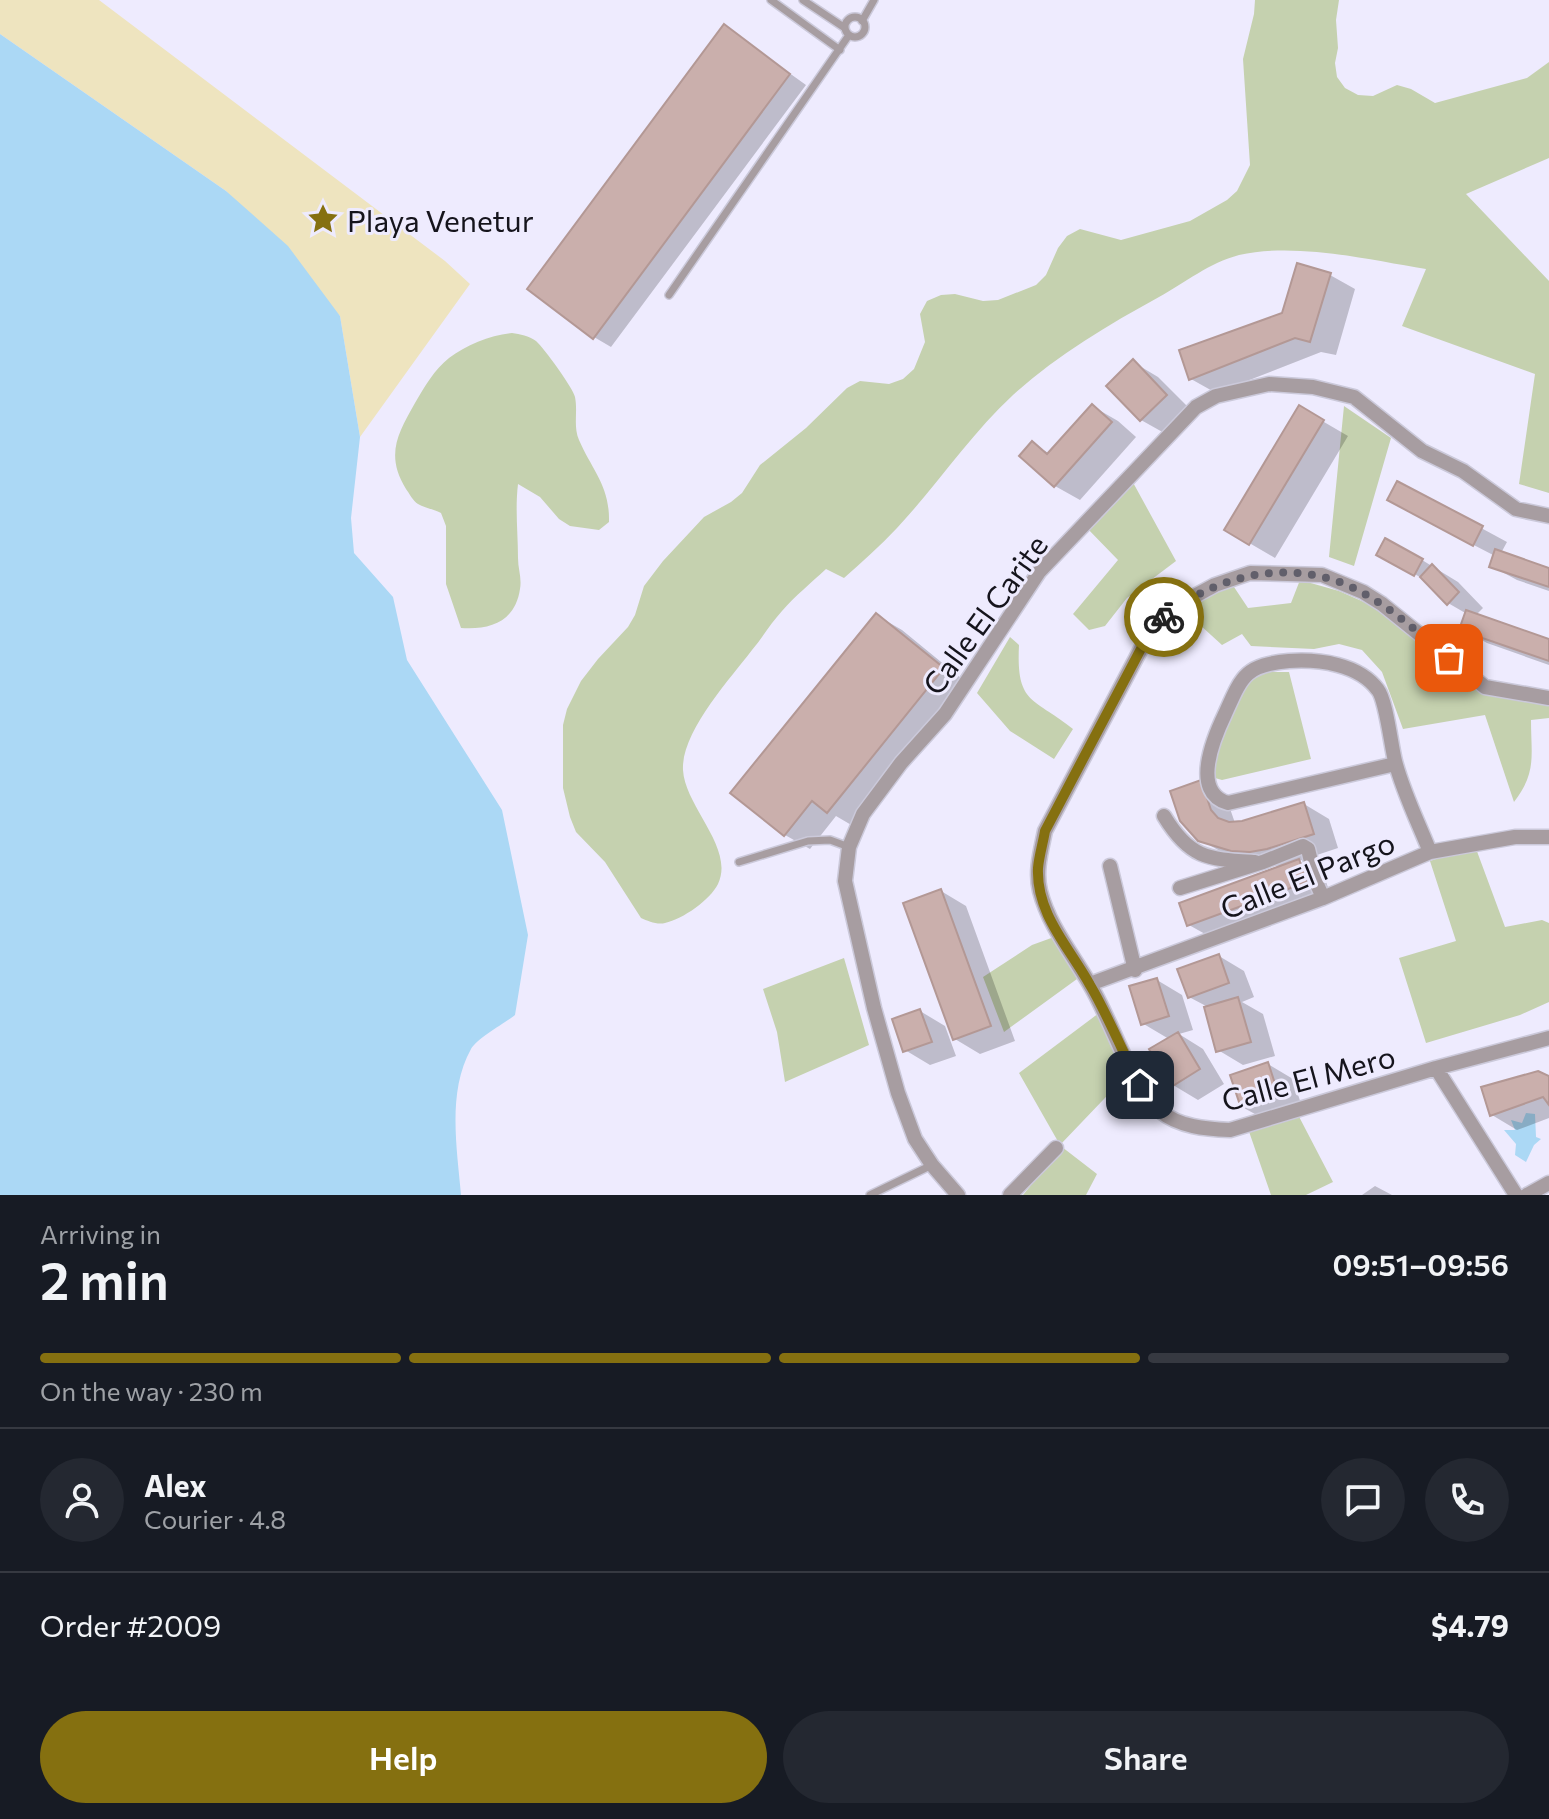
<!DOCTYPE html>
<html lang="en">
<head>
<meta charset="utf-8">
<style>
	:root { --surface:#171b24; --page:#242831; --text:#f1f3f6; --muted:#9ea1a6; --line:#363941; --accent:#857010 }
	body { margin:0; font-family:Commissioner,sans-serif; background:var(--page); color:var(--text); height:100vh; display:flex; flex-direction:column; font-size:30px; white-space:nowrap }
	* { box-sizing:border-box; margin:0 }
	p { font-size:26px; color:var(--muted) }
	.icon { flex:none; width:44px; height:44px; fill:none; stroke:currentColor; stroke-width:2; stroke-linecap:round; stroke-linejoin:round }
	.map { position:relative; height:1195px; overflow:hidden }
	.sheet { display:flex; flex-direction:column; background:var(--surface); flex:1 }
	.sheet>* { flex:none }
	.pin { position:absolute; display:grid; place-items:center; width:68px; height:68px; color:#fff; margin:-34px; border-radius:16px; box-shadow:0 4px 12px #0006 }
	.courier { position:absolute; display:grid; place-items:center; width:80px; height:80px; margin:-40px; border:6px solid #857010; border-radius:50%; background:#fff; color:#222; box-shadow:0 2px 10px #0007 }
	.overview em { font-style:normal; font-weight:600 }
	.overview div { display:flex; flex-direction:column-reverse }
	.overview { display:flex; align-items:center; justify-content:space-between; height:136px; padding:0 40px }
	h1 { font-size:52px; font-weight:600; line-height:60px }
	.bar { display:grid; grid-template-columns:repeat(4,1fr); gap:12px 8px; align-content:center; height:96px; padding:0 40px }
	.bar i { height:10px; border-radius:6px; background:var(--line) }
	.bar .on { background:var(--accent) }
	.bar p { grid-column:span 4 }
	.line { display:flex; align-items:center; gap:20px; padding:0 40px; border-top:2px solid var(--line) }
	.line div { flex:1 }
	.round { display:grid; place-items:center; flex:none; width:84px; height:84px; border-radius:42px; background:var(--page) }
	.action { display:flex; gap:16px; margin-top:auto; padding:16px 40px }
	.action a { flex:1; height:92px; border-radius:48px; background:var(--accent); color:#fff; font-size:32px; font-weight:600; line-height:92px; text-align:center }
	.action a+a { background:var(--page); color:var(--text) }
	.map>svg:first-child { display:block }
	.green { fill:#c5d1af }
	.sand { fill:#eee4bf }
	.water { fill:#abd8f5 }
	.shadow { fill:#0003 }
	.building { fill:#caafac; stroke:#b39895; stroke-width:2 }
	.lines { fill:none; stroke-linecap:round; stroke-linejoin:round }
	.service-casing { stroke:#cbc9da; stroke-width:10 }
	.minor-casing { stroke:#cbc9da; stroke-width:17 }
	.service { stroke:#a79da1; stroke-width:7 }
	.minor { stroke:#a79da1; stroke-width:14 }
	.done { stroke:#615f6b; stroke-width:8; stroke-dasharray:0 14.4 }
	.route { stroke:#857010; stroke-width:10 }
	.labels { text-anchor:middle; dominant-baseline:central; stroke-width:6; stroke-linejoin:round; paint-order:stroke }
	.poi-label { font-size:30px; fill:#15141c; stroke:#eeebfe; text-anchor:start }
	.street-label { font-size:30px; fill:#15141c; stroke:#eeebfe }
</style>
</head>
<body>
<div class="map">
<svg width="1549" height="1195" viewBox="0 0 1549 1195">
	<rect width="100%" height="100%" fill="#eeebfe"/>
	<path class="green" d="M1255 0H1339L1336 20 1338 48 1335 63 1337 77 1345 88 1358 95 1373 96 1397 85 1411 89 1435 103 1527 78 1549 62V158L1466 194 1549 281V493L1519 484 1535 374 1402 326 1426 269C1370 260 1296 242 1239 255 1209 263 1186 282 1159 297 1108 325 1056 356 1013 395 970 435 937 485 897 528 880 546 862 562 844 578L826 569C811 583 795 596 782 611 771 623 762 638 752 650 730 679 681 732 683 770 685 807 735 848 718 884 710 900 683 919 665 923 657 925 648 921 641 918L605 862 576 832 570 817 563 788V725L567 709 581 681 598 659 628 627 635 615 644 586 663 561 704 517 731 502 742 493 760 465 806 428 847 388 860 381 889 384 903 379 914 369 925 342 920 314 927 301 941 295 955 294 983 301 998 300 1036 285 1046 275 1058 248 1067 236 1080 229 1121 240 1190 221 1227 200 1237 191 1250 165 1243 59 1254 14Z
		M512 333C520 334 529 336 536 341 544 348 573 388 575 397 578 412 573 426 579 440 592 470 610 486 609 522L599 530 570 526 559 519 540 497 518 484C515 509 518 534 518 558 518 569 522 578 520 589 515 622 490 630 461 628L446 584V526L441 513C434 509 424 508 418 504 413 501 409 493 406 489 385 455 398 433 415 403 425 386 434 370 449 358 466 345 491 335 512 333Z
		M1344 406 1391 438 1354 566 1329 557Z
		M1130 477 1176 561 1127 598 1105 626 1089 630 1073 614 1118 560 1085 526Z
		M1300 580 1339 591 1382 610 1470 681 1549 697V718L1531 720C1531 756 1537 772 1514 802L1485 715 1403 729 1382 672 1362 650 1339 644 1314 649 1251 646 1242 634 1222 645 1178 605 1230 581 1248 608 1291 603Z
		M1010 637 1019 645C1016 705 1033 697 1073 729L1054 759 1010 731 977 693Z
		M1268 672H1289L1311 759 1222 780 1215 778 1210 772C1212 755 1233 692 1244 681 1250 674 1259 673 1268 672Z
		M1475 846 1505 927 1542 920 1549 923V1002L1520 1015 1426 1043 1399 958 1456 941 1430 861Z
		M1054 937 1077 979 1004 1032 983 977 1032 945Z
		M844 958 869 1045 785 1082 777 1032 763 989Z
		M1099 1013 1125 1077 1060 1145 1019 1073Z
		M1294 1107 1333 1182 1306 1195H1271L1245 1120Z
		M1062 1147 1097 1174 1086 1195H1023Z"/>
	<path class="sand" d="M0 0H99L445 261 470 284 360 437 340 316 226 191 0 34Z"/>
	<path class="water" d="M0 34 226 191 288 246 340 316 360 437 351 518 354 553 393 597 407 660 502 810 528 935 515 1015C505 1023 477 1038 471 1049 447 1092 457 1148 461 1195H0Z
		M1526 1113 1535 1114 1536 1137 1541 1139 1534 1145 1526 1162 1515 1155 1516 1144 1504 1130H1515L1511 1120 1522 1123Z"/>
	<path class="shadow" d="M725 27 806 85 611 347 594 337Z
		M1330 275 1355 289 1336 355 1321 352 1216 393 1191 379 1284 315Z
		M1133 362 1158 377 1191 410 1166 434 1141 420Z
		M1092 406 1118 421 1136 437 1080 500 1055 486 1033 444 1050 454Z
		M1300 408 1348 436 1275 558 1227 530Z
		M1398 483 1507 542 1501 553 1549 570V591L1517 580 1491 566 1495 556 1414 514Z
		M1379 554 1422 560 1458 582 1483 608 1475 616 1549 641V665L1487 643 1462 629 1467 614 1448 603 1427 581Z
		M876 615 902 630 968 684 853 826 836 816 810 849 785 835Z
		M1201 782 1226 797 1235 823 1304 804 1329 819 1338 848 1299 861 1324 876 1331 896 1214 939 1189 925 1285 866 1258 865 1225 854 1199 839Z
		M941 891 966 906 1015 1041 980 1054 955 1039Z
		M1219 956 1244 971 1254 997 1242 1002 1263 1014 1275 1056 1243 1065 1218 1050 1206 1006 1189 997Z
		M1157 980 1182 995 1193 1030 1179 1034 1203 1049 1224 1084 1198 1100 1173 1085 1169 1039 1142 1023Z
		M920 1011 945 1026 956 1056 930 1065 905 1050Z
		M1268 1064 1293 1079 1303 1110 1268 1121 1242 1107Z
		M1549 1078V1118L1517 1130 1492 1115Z
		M1375 1186 1392 1195H1362Z"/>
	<path class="building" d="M724 24 790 74 593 339 527 289Z
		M1297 263 1331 273 1310 342 1295 338 1189 380 1179 350 1282 313Z
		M1133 359 1167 395 1140 421 1106 386Z
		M1092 404 1112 422 1054 487 1019 456 1032 441 1047 454Z
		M1299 405 1324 420 1249 545 1224 530Z
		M1397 481 1483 526 1473 546 1387 500Z
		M1385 538 1423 559 1414 576 1376 555Z
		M1495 549 1549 568V587L1489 567Z
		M1432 564 1459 592 1447 605 1420 577Z
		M1466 610 1549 639V661L1459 630Z
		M876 613 944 668 827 813 812 801 784 836 730 793Z
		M1201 780 1211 810 1218 818 1229 822 1242 821 1304 802 1314 834 1267 849 1250 852 1231 851 1198 841 1180 821 1170 791Z
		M1299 859 1307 882 1187 926 1179 903Z
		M941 889 991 1026 953 1040 903 903Z
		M1219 954 1229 983 1188 998 1177 969Z
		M1157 978 1169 1016 1141 1025 1129 986Z
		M1238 997 1251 1042 1216 1052 1204 1007Z
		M920 1009 932 1042 903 1052 892 1019Z
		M1178 1032 1200 1069 1171 1087 1149 1049Z
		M1268 1062 1279 1096 1241 1108 1230 1075Z
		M1538 1071 1549 1076V1105L1543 1097 1490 1116 1481 1087Z"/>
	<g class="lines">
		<defs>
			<path id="service" d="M771 0 840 50
				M803 0 845 28
				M845 27a10 10 0 1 1 20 0a10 10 0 1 1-20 0Z
				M862 21 874 0
				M669 295 849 35
				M739 862 808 841 830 840 849 847
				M870 1195 932 1165"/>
			<path id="minor" d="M1549 698 1485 687 1382 604 1363 592 1322 575 1250 573 1215 585 1180 604 1153 626 1045 831C1041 851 1035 871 1040 891 1049 926 1071 952 1089 983 1110 1018 1121 1058 1145 1092 1149 1098 1154 1107 1160 1111 1179 1127 1206 1129 1230 1130L1436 1068 1549 1038
				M1395 764 1228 803C1190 793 1214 737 1225 714 1242 676 1245 665 1289 661 1319 659 1359 664 1378 690 1386 700 1391 745 1395 761 1403 792 1418 822 1430 852
				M1164 816C1190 859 1208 859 1255 862
				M1110 866 1135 970
				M1180 888 1263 862 1303 846 1308 849 1316 882 1323 898
				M1090 984 1323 898 1430 852 1515 837H1549
				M1436 1068 1516 1195
				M958 1195 932 1165 915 1139 898 1093 874 1008 845 881 849 847 863 814 901 763 945 714 1039 572 1196 407 1216 396 1269 384 1313 387 1354 397 1422 451 1463 471 1516 509 1549 516
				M1010 1195 1056 1148
				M1527 1195 1549 1183"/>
		</defs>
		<use href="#service" class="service-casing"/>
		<use href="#minor" class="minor-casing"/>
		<use href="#service" class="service"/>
		<use href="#minor" class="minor"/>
	</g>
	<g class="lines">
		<path class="done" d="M1164 617C1221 571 1300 556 1365 594 1395 611 1422 636 1449 658"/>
		<path class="route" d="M1140 1085C1122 1052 1109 1017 1090 985 1069 947 1036 914 1038 868 1039 856 1043 843 1045 831L1153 626 1164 617"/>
	</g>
	<defs>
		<symbol id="sight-bare" viewBox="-9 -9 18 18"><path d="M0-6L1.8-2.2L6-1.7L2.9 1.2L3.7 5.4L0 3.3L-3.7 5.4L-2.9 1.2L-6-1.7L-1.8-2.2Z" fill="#857010" stroke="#eeebfe" stroke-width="2.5" paint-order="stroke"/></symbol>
	</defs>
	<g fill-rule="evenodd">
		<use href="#sight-bare" x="301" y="197" width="44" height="44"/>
	</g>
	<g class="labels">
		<g class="poi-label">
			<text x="347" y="219">Playa Venetur</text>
		</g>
		<g class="street-label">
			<text transform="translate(984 614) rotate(-54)">Calle El Carite</text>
			<text transform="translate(1307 874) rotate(-22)">Calle El Pargo</text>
			<text transform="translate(1308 1077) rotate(-15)">Calle El Mero</text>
		</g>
	</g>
</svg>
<div class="pin" style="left:1449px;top:658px;background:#ea580c"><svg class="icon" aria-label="bag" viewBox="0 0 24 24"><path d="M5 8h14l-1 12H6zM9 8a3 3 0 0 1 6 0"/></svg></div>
<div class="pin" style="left:1140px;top:1085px;background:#1f2937"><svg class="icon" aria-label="home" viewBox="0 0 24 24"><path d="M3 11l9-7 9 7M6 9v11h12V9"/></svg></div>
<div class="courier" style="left:1164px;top:617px"><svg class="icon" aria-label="bike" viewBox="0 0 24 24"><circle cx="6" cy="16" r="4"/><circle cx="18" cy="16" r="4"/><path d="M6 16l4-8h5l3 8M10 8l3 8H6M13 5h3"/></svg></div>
</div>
<section class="sheet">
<div class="overview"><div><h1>2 min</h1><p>Arriving in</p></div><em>09:51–09:56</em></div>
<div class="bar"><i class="on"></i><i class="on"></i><i class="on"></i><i></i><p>On the way · 230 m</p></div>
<div class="line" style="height:144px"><a class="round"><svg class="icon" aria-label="person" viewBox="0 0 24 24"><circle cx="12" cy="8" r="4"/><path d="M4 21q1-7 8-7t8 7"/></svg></a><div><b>Alex</b><p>Courier · 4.8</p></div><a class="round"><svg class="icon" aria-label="chat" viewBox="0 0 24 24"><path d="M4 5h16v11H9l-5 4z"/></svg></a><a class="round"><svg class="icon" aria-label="phone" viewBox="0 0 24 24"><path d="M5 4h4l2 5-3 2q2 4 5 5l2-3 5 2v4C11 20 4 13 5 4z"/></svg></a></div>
<div class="line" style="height:104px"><div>Order #2009</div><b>$4.79</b></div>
<div class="action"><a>Help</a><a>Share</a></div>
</section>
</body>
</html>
